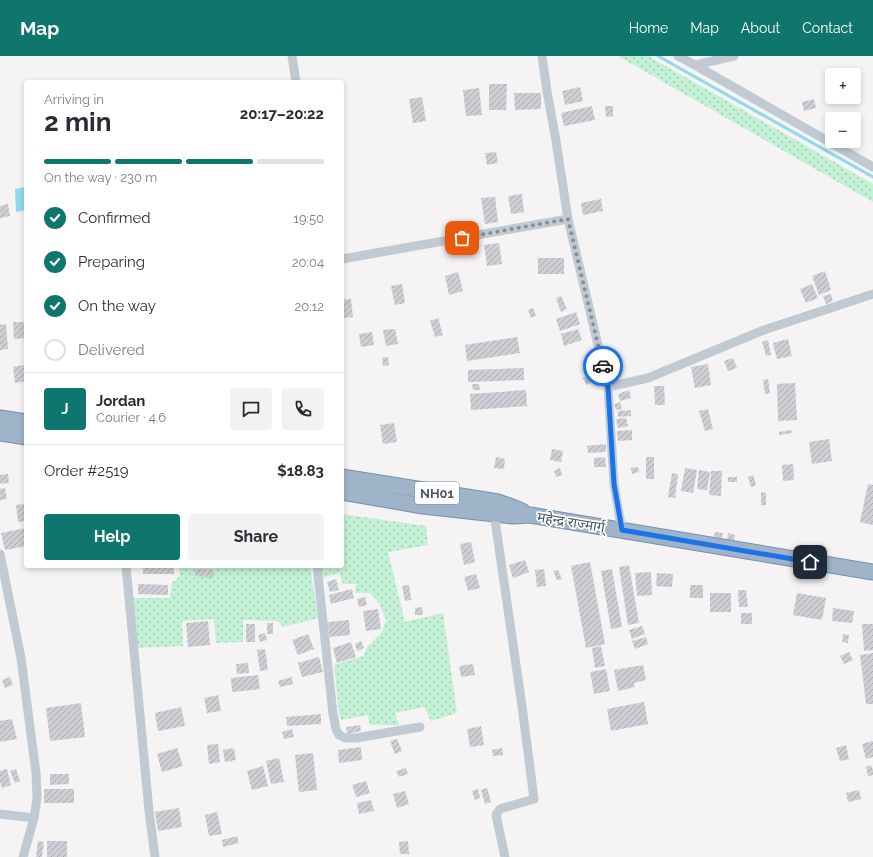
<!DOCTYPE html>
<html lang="en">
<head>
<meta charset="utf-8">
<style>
	:root { --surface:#fff; --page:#f2f2f3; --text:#2b2b33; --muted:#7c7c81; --line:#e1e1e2; --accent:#0f766e }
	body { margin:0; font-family:Raleway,"Noto Sans Devanagari",sans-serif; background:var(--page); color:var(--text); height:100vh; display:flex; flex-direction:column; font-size:15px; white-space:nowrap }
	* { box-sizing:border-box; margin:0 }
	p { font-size:13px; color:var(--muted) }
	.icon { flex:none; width:22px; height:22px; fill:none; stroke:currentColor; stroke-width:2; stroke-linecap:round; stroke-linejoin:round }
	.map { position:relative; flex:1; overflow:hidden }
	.drawer { position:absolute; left:24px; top:24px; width:320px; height:488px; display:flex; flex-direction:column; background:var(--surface); border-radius:4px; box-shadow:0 2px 6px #0003 }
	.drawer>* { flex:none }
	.tools { position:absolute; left:825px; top:12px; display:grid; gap:8px }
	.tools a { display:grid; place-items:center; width:36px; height:36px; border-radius:4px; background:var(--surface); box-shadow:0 2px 6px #0003; font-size:20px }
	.pin { position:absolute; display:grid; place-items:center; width:34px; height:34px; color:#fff; margin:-17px; border-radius:8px; box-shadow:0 2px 6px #0006 }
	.courier { position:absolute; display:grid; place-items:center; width:40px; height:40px; margin:-20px; border:3px solid #1a73e8; border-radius:50%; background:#fff; color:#222; box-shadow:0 1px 5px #0007 }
	.head em { font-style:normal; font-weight:700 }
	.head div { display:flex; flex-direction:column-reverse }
	.head { display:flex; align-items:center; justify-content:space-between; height:68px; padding:0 20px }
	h1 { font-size:26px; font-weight:700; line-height:30px }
	.bar { display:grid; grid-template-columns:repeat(4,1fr); gap:6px 4px; align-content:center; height:48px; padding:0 20px }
	.bar i { height:5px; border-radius:3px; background:var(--line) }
	.bar .on { background:var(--accent) }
	.bar p { grid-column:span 4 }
	.line { display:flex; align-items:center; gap:10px; padding:0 20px; border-top:1px solid var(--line) }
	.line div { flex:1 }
	.round { display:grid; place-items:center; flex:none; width:42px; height:42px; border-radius:4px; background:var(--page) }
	ol { padding:0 20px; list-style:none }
	li { display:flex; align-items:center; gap:12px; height:44px }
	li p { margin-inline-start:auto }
	li .icon { padding:4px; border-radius:50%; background:var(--accent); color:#fff; stroke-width:4 }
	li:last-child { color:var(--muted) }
	li i { width:22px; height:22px; border:2px solid var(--line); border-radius:50% }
	.primary-button { display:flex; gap:8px; margin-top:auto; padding:8px 20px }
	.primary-button a { flex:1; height:46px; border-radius:4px; background:var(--accent); color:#fff; font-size:16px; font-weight:700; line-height:46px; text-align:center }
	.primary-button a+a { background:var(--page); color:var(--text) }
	header { display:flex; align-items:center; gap:24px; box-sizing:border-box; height:56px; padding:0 20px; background:var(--accent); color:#fff }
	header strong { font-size:19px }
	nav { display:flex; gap:22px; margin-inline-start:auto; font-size:14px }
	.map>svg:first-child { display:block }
	.grass { fill:url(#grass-dots) }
	.water { fill:#90daee }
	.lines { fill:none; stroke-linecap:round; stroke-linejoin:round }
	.stream { stroke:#90daee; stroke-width:3 }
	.building { fill:url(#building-hatch) }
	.trunk-casing { stroke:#7690ad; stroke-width:17 }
	.minor { stroke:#c1cad2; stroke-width:9 }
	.trunk { stroke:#9fb4c9; stroke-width:15 }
	.done { stroke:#868d94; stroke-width:4; stroke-dasharray:0 7.2 }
	.route { stroke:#1a73e8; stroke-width:5 }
	.labels { text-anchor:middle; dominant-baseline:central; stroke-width:3.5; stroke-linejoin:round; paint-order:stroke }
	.shield { fill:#fff; stroke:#808990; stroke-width:1 }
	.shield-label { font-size:13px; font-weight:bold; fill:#4a5661 }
	.street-label { font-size:14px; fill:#4a5661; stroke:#fff }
</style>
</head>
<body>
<header>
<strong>Map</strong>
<nav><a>Home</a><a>Map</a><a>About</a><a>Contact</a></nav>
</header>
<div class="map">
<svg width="873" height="801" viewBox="0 0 873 801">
	<defs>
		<pattern id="grass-dots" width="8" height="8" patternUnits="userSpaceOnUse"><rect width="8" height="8" fill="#c3f1d5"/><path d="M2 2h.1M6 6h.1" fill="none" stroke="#a0c6b0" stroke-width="1.8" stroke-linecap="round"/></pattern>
		<pattern id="building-hatch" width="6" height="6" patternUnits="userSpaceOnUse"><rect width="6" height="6" fill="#cdcfd5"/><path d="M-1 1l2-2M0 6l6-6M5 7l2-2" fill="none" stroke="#a8abb0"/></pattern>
	</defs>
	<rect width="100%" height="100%" fill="#f5f3f3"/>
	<path class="grass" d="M618 0H648L873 128V146Z
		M342 458 426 470 428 489 388 496 405 566 443 557 457 657 431 665 424 651 395 657 399 669H370L368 659 341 664 339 656 334 609 363 600 368 590 382 576 386 564 379 547 370 537H355L356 528H343L339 517 321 522 320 510H342Z
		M179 510H310L318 562 283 571 278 565 243 564V586L216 587 214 563 182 565 183 590 137 592 133 542H170L172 527 180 520Z"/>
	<path class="water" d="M26 131V154L16 156 15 133Z"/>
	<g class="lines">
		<path class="stream" d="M658 0 873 121"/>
	</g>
	<path class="building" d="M489 28H507L506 54H489Z
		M580 31 583 45 565 49 562 35Z
		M479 32 482 59 466 60 463 34Z
		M514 37H541V53L515 54Z
		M422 41 426 65 413 67 409 43Z
		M814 43 816 52 804 55 802 46Z
		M592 50 595 64 564 70 561 57Z
		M605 50H613V60L606 61Z
		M496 96 498 107 487 109 485 97Z
		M522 138 524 156 511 158 508 140Z
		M495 141 498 166 485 168 481 142Z
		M601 143 603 155 583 159 581 147Z
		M8 148 10 160 0 162V150Z
		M499 187 502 208 487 210 484 189Z
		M538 202H564V218H538Z
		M825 215 831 234 819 239 812 220Z
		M458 216 463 235 449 239 445 220Z
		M402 228 405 247 395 249 391 230Z
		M812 228 818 242 806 247 800 233Z
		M831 238 833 245 826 248 823 240Z
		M561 240 567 253 561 256 556 242Z
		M351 243 353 261 342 262V244Z
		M533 252 536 260 531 262 528 254Z
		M576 256 580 268 560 275 556 263Z
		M438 262 443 279 435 281 430 265Z
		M13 266H26V282L14 283Z
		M6 268 8 293 0 294V269Z
		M395 273 398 288 386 290 383 274Z
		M578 273 582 284 564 290 561 278Z
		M372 276 374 289 361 291 359 278Z
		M517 281 520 297 467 305 465 289Z
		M788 283 792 300 777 303 773 287Z
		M768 284 771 299 766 300 762 286Z
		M388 301 389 309 383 310 382 302Z
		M733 302 737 312 728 315 724 305Z
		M708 308 711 329 695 332 691 311Z
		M24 309 26 325 15 327 13 311Z
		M524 312V324L468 326V314Z
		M588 320 591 327 586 329 583 322Z
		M768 323 770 337 765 338 763 324Z
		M795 327 797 364 778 365 777 328Z
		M472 328H479L480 334H473Z
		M654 330H664L665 349H655Z
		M526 334 527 350 471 354 470 338Z
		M629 334 631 342 620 345 618 338Z
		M620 346 622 353 616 354 614 348Z
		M708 353 713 373 705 375 699 355Z
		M631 354V360L618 361V355Z
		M626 362 628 370 618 372 616 363Z
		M394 367 397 386 383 388 380 369Z
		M632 374V384L618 385 617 375Z
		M792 374V377L779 379V376Z
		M829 383 832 405 812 408 809 386Z
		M606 388V396L588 397 587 390Z
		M552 393 563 395 561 406 550 404Z
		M496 401 505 403 504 413 494 412Z
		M605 401 606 411H594V402Z
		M646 401H654V423H646Z
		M793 408 794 424 783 425 782 409Z
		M638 411 639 416 632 418 631 412Z
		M560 412 562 419 556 421 554 415Z
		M685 412 697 414 693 437 681 435Z
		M699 414 710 416 707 434 697 433Z
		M711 415H722L721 440 709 439Z
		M672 417 678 418 675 442 668 441Z
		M8 418 9 427 0 428V419Z
		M753 419 756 429 751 431 748 421Z
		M728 421H737V426H728Z
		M868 428 873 429V469L860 466Z
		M5 432 7 443 0 444V433Z
		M761 436 766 437V449H761Z
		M26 448V465L18 466 16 449Z
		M26 472V490L5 494 1 477Z
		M715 476 723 477 722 482 714 481Z
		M728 477 735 479 734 485 727 484Z
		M471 486 475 506 464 509 460 488Z
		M525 504 529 516 513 522 509 509Z
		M590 506 605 588 586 592 571 510Z
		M629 509 639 567 628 569 619 511Z
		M143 510H174V518H143Z
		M196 513 213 514V522L195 520Z
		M544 513 546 530 537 531 535 514Z
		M612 513 622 571 611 573 601 515Z
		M558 514 562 523 557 524 553 515Z
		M651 516 652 539 637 540 635 517Z
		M657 517 673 518 672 531 656 530Z
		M476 518 480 532 468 535 464 521Z
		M336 523 339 534 330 536 327 526Z
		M138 528 168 529V539L138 538Z
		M409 529 411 544 405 545 402 530Z
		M690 529H703V542H690Z
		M352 533 354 542 331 548 329 539Z
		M738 534H746L748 551H739Z
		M710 537H731V556H710Z
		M797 537 826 542 822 564 793 559Z
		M365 541 367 549 359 551 357 543Z
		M422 551 423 559H415V552Z
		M833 552 854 555 852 567 832 565Z
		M378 553 381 573 366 575 363 555Z
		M741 557H752V568H741Z
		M349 564 350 579 329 581 328 566Z
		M208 565 210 589 188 591 186 567Z
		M267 567H273V578H267Z
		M246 568H255V586H246Z
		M862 568H873V594L864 595Z
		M642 570 645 578 632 583 629 574Z
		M265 577 267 584 260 586 258 579Z
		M308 578 314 593 298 599 292 584Z
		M843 578 849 579 848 587 842 586Z
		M646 581 648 588 635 593 632 585Z
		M361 585 364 592 357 595 355 588Z
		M351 586 356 601 337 607 333 592Z
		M601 590 605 610 595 612 592 592Z
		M265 593 268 614 260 615 257 594Z
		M849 596 853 604 844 608 840 600Z
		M873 597V648H866L860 599Z
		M319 601 323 616 302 621 298 607Z
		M248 607 249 617 237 618 236 608Z
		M473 608 475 619 461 621 459 610Z
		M643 609 646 624 634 627 635 631 618 635 614 614Z
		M606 613 610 635 594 638 590 616Z
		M258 619 260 633 232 636 231 622Z
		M10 621 13 629 5 632 2 624Z
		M292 621 293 628 280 631 278 625Z
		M218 639 221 655 207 657 204 642Z
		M644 646 648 668 611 675 607 653Z
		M81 647 85 681 50 685 46 652Z
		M181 651 185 670 158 675 155 657Z
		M321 658V668L287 670 286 661Z
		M12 663 17 683 0 686V665Z
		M360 669 361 675 347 678 346 671Z
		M481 670 484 689 470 691 467 673Z
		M292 673 294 681 284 683 282 676Z
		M397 683 402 695 395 698 390 685Z
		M873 685V701L866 703 862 688Z
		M218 688 220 706 209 708 207 689Z
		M846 689 849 703 840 705 836 692Z
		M361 691 362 704 339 707 338 694Z
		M177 692 183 710 162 716 157 698Z
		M234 692 236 704 225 706 223 694Z
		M502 692 503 699 493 700 492 694Z
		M313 697 317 734 299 736 295 699Z
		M279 702 284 726 271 728 266 705Z
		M871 709 873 714V719L868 720 866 711Z
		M263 710 268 730 252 734 247 715Z
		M406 712 408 718 399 721 396 715Z
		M7 713 11 729 2 732 0 726V715Z
		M16 713 20 725 15 727 10 715Z
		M50 718H69V728L50 729Z
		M366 725 370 737 356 741 352 729Z
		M487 732 491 746 485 748 481 734Z
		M44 733H74V747H44Z
		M478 733 480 742 475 744 472 735Z
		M859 734 861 743 848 746 846 737Z
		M405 735 409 748 397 752 393 738Z
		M371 744 374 755 359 758 357 747Z
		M179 752 182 771 158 775 155 756Z
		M217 756 222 778 209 780 205 759Z
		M237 780 239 787 223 791 222 784Z
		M38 785 44 786 42 801H36Z
		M47 785H67V801H47Z
		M408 785 409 798H400L399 786Z"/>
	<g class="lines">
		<defs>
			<path id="trunk" d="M0 362 26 366
				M0 377 26 381
				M342 421 498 446 515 452 522 455
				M342 436 423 450 512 460 530 459 873 516"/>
		</defs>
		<use href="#trunk" class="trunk-casing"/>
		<path class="minor" d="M292 0 296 26
			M542 0 547 35 556 85 568 163 608 331 614 428 622 475
			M678 0 695 9 873 111
			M695 9 734 0
			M342 203 568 163
			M608 331 648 322 764 274 873 238
			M494 457 522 650 534 743 500 753 496 759 505 801
			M0 498 21 602 36 717 37 742 34 762 23 801
			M126 510 149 755 155 801
			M317 510 333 658 336 673 339 679 345 682H356L420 671
			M0 758 34 762"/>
		<use href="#trunk" class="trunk"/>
	</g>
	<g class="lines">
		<path class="done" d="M462 182 568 163 603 310"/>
		<path class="route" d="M603 310 608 331 614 428 622 474 810 506"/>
	</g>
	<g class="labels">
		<rect class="shield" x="415" y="426" width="44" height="22" rx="3"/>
		<g class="shield-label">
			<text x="437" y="437">NH01</text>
		</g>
		<g class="street-label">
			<text transform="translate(571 466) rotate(9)">महेन्द्र राज्मार्ग्</text>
		</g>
	</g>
</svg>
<div class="tools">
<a>+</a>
<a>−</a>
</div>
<div class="pin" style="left:462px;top:182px;background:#ea580c"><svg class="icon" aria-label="bag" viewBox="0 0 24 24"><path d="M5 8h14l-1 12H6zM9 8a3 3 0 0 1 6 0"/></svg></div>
<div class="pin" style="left:810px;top:506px;background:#1f2937"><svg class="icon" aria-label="home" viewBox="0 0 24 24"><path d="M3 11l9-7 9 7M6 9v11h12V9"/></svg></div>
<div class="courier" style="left:603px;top:310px"><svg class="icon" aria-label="car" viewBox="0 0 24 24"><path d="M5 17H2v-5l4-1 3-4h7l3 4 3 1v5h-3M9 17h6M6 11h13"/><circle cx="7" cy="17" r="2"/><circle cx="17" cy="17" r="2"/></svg></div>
<section class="drawer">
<div class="head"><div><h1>2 min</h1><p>Arriving in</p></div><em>20:17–20:22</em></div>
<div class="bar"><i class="on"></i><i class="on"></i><i class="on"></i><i></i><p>On the way · 230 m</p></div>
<ol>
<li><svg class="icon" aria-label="check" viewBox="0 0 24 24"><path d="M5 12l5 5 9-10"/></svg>Confirmed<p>19:50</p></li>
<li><svg class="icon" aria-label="check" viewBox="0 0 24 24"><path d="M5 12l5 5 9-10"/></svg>Preparing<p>20:04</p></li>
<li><svg class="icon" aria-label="check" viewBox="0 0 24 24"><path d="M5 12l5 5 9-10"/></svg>On the way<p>20:12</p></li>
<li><i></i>Delivered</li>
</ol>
<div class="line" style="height:72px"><b class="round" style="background:var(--accent);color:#fff">J</b><div><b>Jordan</b><p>Courier · 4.6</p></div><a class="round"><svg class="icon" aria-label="chat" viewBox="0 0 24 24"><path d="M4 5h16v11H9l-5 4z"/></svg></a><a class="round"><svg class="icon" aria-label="phone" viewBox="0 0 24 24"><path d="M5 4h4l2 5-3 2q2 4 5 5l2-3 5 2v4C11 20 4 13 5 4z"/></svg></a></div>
<div class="line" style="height:52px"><div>Order #2519</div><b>$18.83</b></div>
<div class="primary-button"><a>Help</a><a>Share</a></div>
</section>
</div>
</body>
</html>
